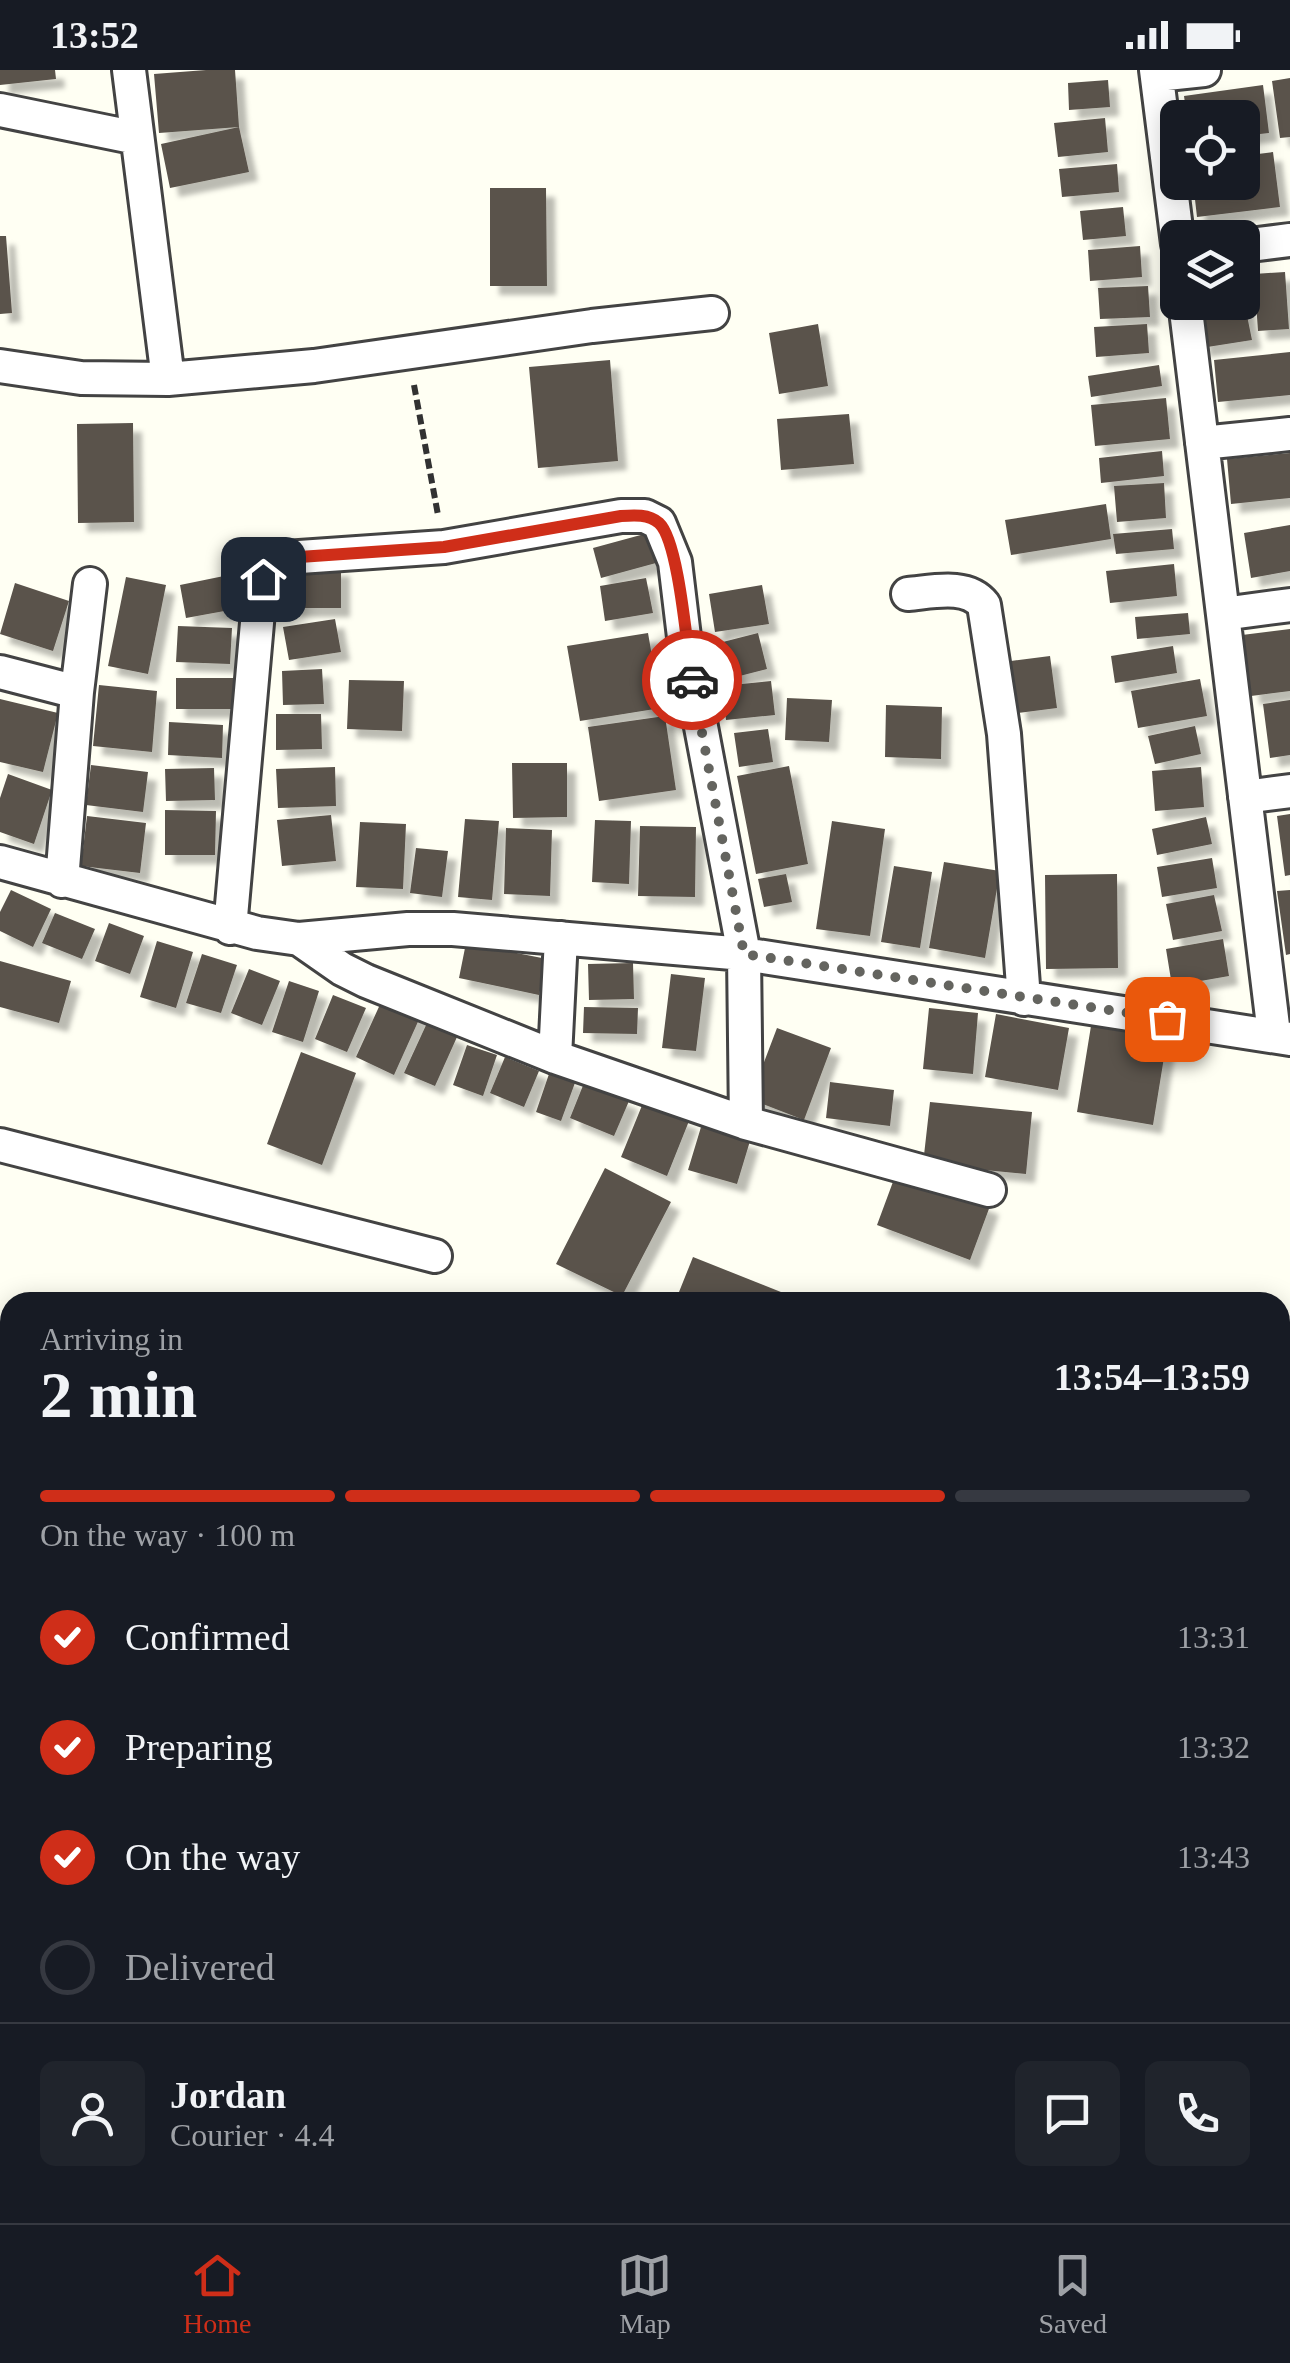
<!DOCTYPE html>
<html lang="en">
<head>
<meta charset="utf-8">
<style>
	:root { --surface:#171b24; --page:#20242c; --text:#f1f3f6; --muted:#9ea1a6; --line:#363941; --accent:#cf2e19 }
	body { margin:0; font-family:"Times New Roman",serif; background:var(--page); color:var(--text); height:100vh; display:flex; flex-direction:column; font-size:38px; white-space:nowrap }
	* { box-sizing:border-box; margin:0 }
	p { font-size:32px; color:var(--muted) }
	.icon { flex:none; width:55px; height:55px; fill:none; stroke:currentColor; stroke-width:2; stroke-linecap:round; stroke-linejoin:round }
	.map { position:relative; flex:1; overflow:hidden }
	.panel { position:absolute; left:0px; top:1222px; width:1290px; height:932px; display:flex; flex-direction:column; background:var(--surface); border-radius:30px 30px 0 0; box-shadow:0 5px 25px #0003 }
	.panel>* { flex:none }
	.tools { position:absolute; left:1160px; top:30px; display:grid; gap:20px }
	.tools a { display:grid; place-items:center; width:100px; height:100px; border-radius:15px; background:var(--surface); box-shadow:0 5px 25px #0003; font-size:50px }
	.pin { position:absolute; display:grid; place-items:center; width:85px; height:85px; color:#fff; margin:-42px; border-radius:20px; box-shadow:0 5px 15px #0006 }
	.courier { position:absolute; display:grid; place-items:center; width:100px; height:100px; margin:-50px; border:8px solid #cf2e19; border-radius:50%; background:#fff; color:#222; box-shadow:0 2px 12px #0007 }
	.overview em { font-style:normal; font-weight:800 }
	.overview div { display:flex; flex-direction:column-reverse }
	.overview { display:flex; align-items:center; justify-content:space-between; height:170px; padding:0 40px }
	h1 { font-size:65px; font-weight:800; line-height:75px }
	.bar { display:grid; grid-template-columns:repeat(4,1fr); gap:15px 10px; align-content:center; height:120px; padding:0 40px }
	.bar i { height:12px; border-radius:8px; background:var(--line) }
	.bar .active { background:var(--accent) }
	.bar p { grid-column:span 4 }
	.line { display:flex; align-items:center; gap:25px; padding:0 40px; border-top:2px solid var(--line) }
	.line div { flex:1 }
	.round { display:grid; place-items:center; flex:none; width:105px; height:105px; border-radius:15px; background:var(--page) }
	ol { padding:0 40px; list-style:none }
	li { display:flex; align-items:center; gap:30px; height:110px }
	li p { margin-inline-start:auto }
	li .icon { padding:10px; border-radius:50%; background:var(--accent); color:#fff; stroke-width:4 }
	li:last-child { color:var(--muted) }
	li i { width:55px; height:55px; border:5px solid var(--line); border-radius:50% }
	.status { display:flex; justify-content:space-between; align-items:center; height:70px; padding:0 50px; background:var(--surface); direction:ltr }
	.status svg { height:28px; fill:currentColor }
	.menu { display:flex; justify-content:space-around; align-items:center; height:140px; border-top:2px solid var(--line); background:var(--surface); font-size:28px; color:var(--muted) }
	.menu a { display:grid; justify-items:center; gap:5px }
	.menu .active { color:var(--accent) }
	.map>svg:first-child { display:block }
	.building { fill:#5a534b; filter:url(#shadow) }
	.lines { fill:none; stroke-linecap:round; stroke-linejoin:round }
	.street-casing { stroke:#434343; stroke-width:38 }
	.path { stroke:#323232; stroke-width:6; stroke-dasharray:10 5; stroke-linecap:butt }
	.street { stroke:#fff; stroke-width:32 }
	.done { stroke:#64645f; stroke-width:10; stroke-dasharray:0 18 }
	.route { stroke:#cf2e19; stroke-width:12 }
</style>
</head>
<body>
<div class="status"><b>13:52</b><svg viewBox="0 0 49 12"><path d="M0 12V9h3v3zM5 12V6h3v6zM10 12V3h3v9zM15 12V0h3v12zM26 1h20v11H26zM47 4h2v5h-2z"/></svg></div>
<div class="map">
<svg width="1290" height="2153" viewBox="0 0 1290 2153">
	<defs>
		<filter id="shadow"><feDropShadow dx="9" dy="9" stdDeviation="2.5" flood-color="#0004"/></filter>
	</defs>
	<rect width="100%" height="100%" fill="#fffff3"/>
	<path class="building" d="M0 0H55L56 9 0 15Z
		M206 0H235L239 57 159 63 154 4Z
		M1290 8V67L1280 68 1272 11Z
		M1108 10 1110 37 1069 40 1068 13Z
		M1263 15 1269 63 1242 66V48H1187L1184 26Z
		M1105 48 1108 82 1058 87 1054 53Z
		M239 57 249 102 170 118 161 74Z
		M1273 82 1280 137 1197 147 1193 112H1242V86Z
		M1117 94 1119 122 1062 127 1059 99Z
		M490 118H546L547 216H490Z
		M1123 137 1126 166 1083 170 1080 141Z
		M0 166H6L12 243 0 244Z
		M1140 176 1142 207 1090 211 1088 180Z
		M1285 202 1289 259 1258 261 1254 204Z
		M1148 216 1150 247 1100 249 1098 218Z
		M1242 221 1252 270 1201 278 1194 232H1242Z
		M818 254 828 316 779 324 769 263Z
		M1147 254 1149 283 1096 287 1094 257Z
		M1290 282V325L1218 332 1214 290Z
		M610 290 618 391 538 398 529 297Z
		M1159 295 1162 316 1091 327 1088 306Z
		M1166 328 1170 369 1095 376 1091 335Z
		M849 344 854 394 781 400 777 349Z
		M133 353 134 452 78 453 77 354Z
		M1162 381 1164 406 1101 413 1099 388Z
		M1290 383V428L1231 434 1227 389Z
		M1164 413 1166 448 1117 452 1114 416Z
		M1106 434 1111 469 1011 485 1005 450Z
		M1290 455V501L1251 508 1244 463Z
		M1172 459 1174 479 1116 484 1113 464Z
		M648 463 656 493 601 508 593 478Z
		M1174 494 1177 526 1110 533 1106 501Z
		M290 497H341V538H290Z
		M224 506 230 540 186 548 180 515Z
		M126 507 166 515 148 604 108 596Z
		M646 508 653 543 605 551 600 516Z
		M15 513 69 531 53 581 0 564Z
		M762 515 769 554 715 562 709 524Z
		M1188 543 1190 564 1137 569 1135 547Z
		M335 549 341 582 289 590 283 557Z
		M178 556 232 558 230 594 176 592Z
		M1290 559V621L1251 626 1242 565Z
		M648 563 661 638 580 651 567 576Z
		M758 563 767 599 724 610 715 574Z
		M1173 576 1177 603 1115 613 1111 586Z
		M1050 586 1057 638 1018 643 1011 591Z
		M322 599 324 634 283 635 282 601Z
		M176 608H233V639H176Z
		M1200 609 1207 646 1138 658 1131 621Z
		M349 610 404 611 402 661 347 659Z
		M771 611 775 645 726 650 722 616Z
		M99 615 157 621 152 682 93 676Z
		M787 628 832 630 829 672 785 670Z
		M0 629 58 643 43 702 0 692Z
		M1290 630V685L1270 688 1263 634Z
		M886 635 942 637 941 689 885 687Z
		M276 644H321L322 679 276 680Z
		M665 646 676 720 599 731 588 657Z
		M169 652 223 655 222 688 168 685Z
		M1195 656 1201 684 1155 694 1148 666Z
		M768 659 773 692 739 697 734 663Z
		M512 693H567V747L513 748Z
		M91 695 148 702 143 742 86 735Z
		M789 696 808 794 756 804 737 706Z
		M335 697 336 736 278 738 276 699Z
		M1201 697 1204 737 1155 741 1152 701Z
		M214 698 215 730 166 731 165 699Z
		M8 704 52 720 34 774 0 762V728Z
		M165 740 216 741 215 785H165Z
		M1290 744V805L1285 806 1277 746Z
		M331 745 336 791 282 796 277 750Z
		M87 746 146 753 140 803 81 796Z
		M1206 747 1212 774 1157 785 1152 759Z
		M465 749 499 751 492 830 458 827Z
		M595 750 631 751 629 814 592 812Z
		M832 751 885 759 870 866 816 859Z
		M360 752 406 754 403 819 356 817Z
		M640 756 696 757 695 827 638 826Z
		M506 758 552 760 550 826 504 824Z
		M416 778 448 781 442 827 410 823Z
		M1212 788 1217 818 1162 827 1157 797Z
		M944 792 1000 801 985 888 929 878Z
		M894 796 932 802 920 878 881 872Z
		M786 804 792 832 764 837 758 809Z
		M1117 804 1118 898 1046 899 1045 805Z
		M11 820 51 839 33 877 0 861V842Z
		M1290 820V884L1286 885 1277 821Z
		M1214 825 1222 861 1173 870 1166 834Z
		M55 843 95 859 82 889 42 873Z
		M109 853 144 866 130 904 95 891Z
		M1223 869 1229 906 1172 916 1166 879Z
		M157 871 193 882 176 938 140 927Z
		M466 873 547 889 539 925 459 908Z
		M202 884 237 895 221 943 186 933Z
		M0 891 71 911 59 953 0 937Z
		M633 893 634 929 589 930 588 894Z
		M249 899 280 911 262 955 231 943Z
		M671 904 705 908 696 981 662 978Z
		M289 911 319 921 303 972 272 962Z
		M333 925 366 938 347 982 315 969Z
		M383 928 421 945 394 1005 356 987Z
		M584 937 638 938 637 964 583 963Z
		M929 938 978 943 973 1004 923 999Z
		M996 944 1069 958 1058 1020 985 1007Z
		M427 953 457 967 435 1016 404 1003Z
		M1091 956 1167 969 1153 1055 1077 1042Z
		M777 958 831 978 804 1050 750 1029Z
		M467 975 497 985 483 1026 453 1015Z
		M301 982 356 1003 322 1095 267 1074Z
		M505 987 539 1001 524 1037 490 1023Z
		M550 1001 576 1010 561 1051 536 1042Z
		M830 1012 894 1020 890 1056 826 1048Z
		M584 1013 629 1031 614 1066 570 1048Z
		M930 1032 1032 1042 1026 1104 923 1094Z
		M643 1033 689 1051 667 1106 621 1087Z
		M701 1057 750 1071 737 1114 688 1100Z
		M605 1098 671 1132 622 1226 556 1194Z
		M897 1101 990 1136 970 1190 877 1155Z
		M693 1187 806 1232H675Z
		M0 1458 10 1461V1487L1 1518Z
		M1280 1551 1290 1552V1626L1280 1625Z
		M1280 1688 1290 1689V1744L1280 1743Z
		M1288 1783H1290V1834L1281 1833Z
		M4 1833 10 1836V1924L0 1919V1840Z
		M1280 2027 1290 2028V2110L1280 2109Z
		M771 2145H860V2153H771Z
		M976 2145H1059L1058 2153H976Z
		M1166 2145H1253V2153H1166Z"/>
	<g class="lines">
		<defs>
			<path id="street" d="M129 0 168 309
				M1156 0 1178 174
				M1157 5 1204 0
				M0 40 137 68
				M1242 176 1290 170
				M1185 232 1274 964
				M0 296 81 308 168 309 314 296 592 256 712 243
				M1202 373 1290 364
				M908 524C932 522 967 513 984 535L1004 664 1024 929
				M1223 544 1290 535
				M0 602 77 622
				M1245 727 1290 721
				M0 792 257 863 299 869 408 859H453L744 884 1290 969
				M62 811 77 622 90 514
				M230 858 260 519 266 501 285 488 444 477 621 446H645L659 453 675 492 684 567 744 884 746 1053
				M299 869 342 899 366 911 555 987 746 1053 989 1120
				M555 987 561 868
				M0 1075 435 1186
				M1280 1443 1290 1426
				M0 1608 10 1611
				M1280 1648 1290 1650
				M1280 1883 1290 1886
				M0 1960 10 1963
				M346 2145 354 2153
				M571 2153 577 2145
				M909 2153 910 2145"/>
		</defs>
		<use href="#street" class="street-casing"/>
		<path class="path" d="M414 315 438 445"/>
		<use href="#street" class="street"/>
	</g>
	<g class="lines">
		<path class="done" d="M692 610 744 884 1167 949"/>
		<path class="route" d="M263 509 270 496 285 488 444 477 621 446C634 445 649 444 659 453 679 471 687 579 692 610"/>
	</g>
</svg>
<div class="tools">
<a><svg class="icon" aria-label="locate" viewBox="0 0 24 24"><circle cx="12" cy="12" r="6"/><path d="M12 2v4M12 18v4M2 12h4M18 12h4"/></svg></a>
<a><svg class="icon" aria-label="layers" viewBox="0 0 24 24"><path d="M12 4l9 5-9 5-9-5zM3 14l9 5 9-5"/></svg></a>
</div>
<div class="pin" style="left:1167px;top:949px;background:#ea580c"><svg class="icon" aria-label="bag" viewBox="0 0 24 24"><path d="M5 8h14l-1 12H6zM9 8a3 3 0 0 1 6 0"/></svg></div>
<div class="pin" style="left:263px;top:509px;background:#1f2937"><svg class="icon" aria-label="home" viewBox="0 0 24 24"><path d="M3 11l9-7 9 7M6 9v11h12V9"/></svg></div>
<div class="courier" style="left:692px;top:610px"><svg class="icon" aria-label="car" viewBox="0 0 24 24"><path d="M5 17H2v-5l4-1 3-4h7l3 4 3 1v5h-3M9 17h6M6 11h13"/><circle cx="7" cy="17" r="2"/><circle cx="17" cy="17" r="2"/></svg></div>
<section class="panel">
<div class="overview"><div><h1>2 min</h1><p>Arriving in</p></div><em>13:54–13:59</em></div>
<div class="bar"><i class="active"></i><i class="active"></i><i class="active"></i><i></i><p>On the way · 100 m</p></div>
<ol>
<li><svg class="icon" aria-label="check" viewBox="0 0 24 24"><path d="M5 12l5 5 9-10"/></svg>Confirmed<p>13:31</p></li>
<li><svg class="icon" aria-label="check" viewBox="0 0 24 24"><path d="M5 12l5 5 9-10"/></svg>Preparing<p>13:32</p></li>
<li><svg class="icon" aria-label="check" viewBox="0 0 24 24"><path d="M5 12l5 5 9-10"/></svg>On the way<p>13:43</p></li>
<li><i></i>Delivered</li>
</ol>
<div class="line" style="height:180px"><a class="round"><svg class="icon" aria-label="person" viewBox="0 0 24 24"><circle cx="12" cy="8" r="4"/><path d="M4 21q1-7 8-7t8 7"/></svg></a><div><b>Jordan</b><p>Courier · 4.4</p></div><a class="round"><svg class="icon" aria-label="chat" viewBox="0 0 24 24"><path d="M4 5h16v11H9l-5 4z"/></svg></a><a class="round"><svg class="icon" aria-label="phone" viewBox="0 0 24 24"><path d="M5 4h4l2 5-3 2q2 4 5 5l2-3 5 2v4C11 20 4 13 5 4z"/></svg></a></div>
</section>
</div>
<nav class="menu">
<a class="active"><svg class="icon" aria-label="home" viewBox="0 0 24 24"><path d="M3 11l9-7 9 7M6 9v11h12V9"/></svg>Home</a>
<a><svg class="icon" aria-label="map" viewBox="0 0 24 24"><path d="M3 6l6-2 6 2 6-2v14l-6 2-6-2-6 2zM9 4v14M15 6v14"/></svg>Map</a>
<a><svg class="icon" aria-label="saved" viewBox="0 0 24 24"><path d="M7 4h10v16l-5-4-5 4z"/></svg>Saved</a>
</nav>
</body>
</html>
